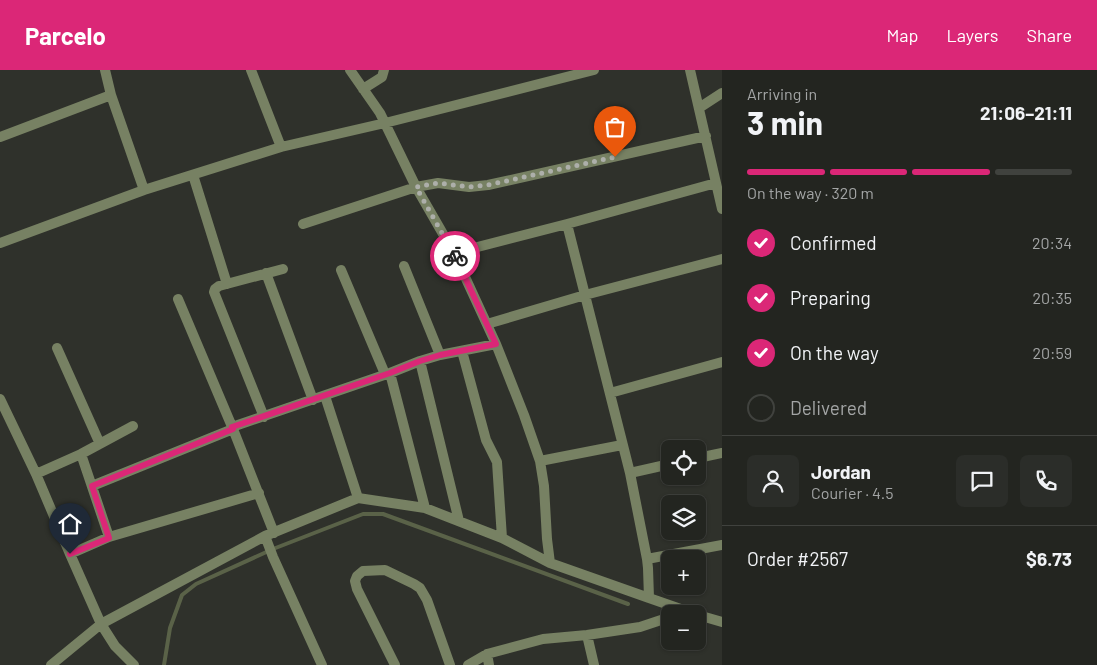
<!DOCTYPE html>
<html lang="en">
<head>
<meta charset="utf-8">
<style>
	:root { --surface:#232520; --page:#2b2d29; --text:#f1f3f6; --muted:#a3a5a5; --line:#40423e; --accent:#db2777 }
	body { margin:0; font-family:Barlow,sans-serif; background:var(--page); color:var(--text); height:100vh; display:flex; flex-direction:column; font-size:19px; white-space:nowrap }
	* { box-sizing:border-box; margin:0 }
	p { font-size:16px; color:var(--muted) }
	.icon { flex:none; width:28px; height:28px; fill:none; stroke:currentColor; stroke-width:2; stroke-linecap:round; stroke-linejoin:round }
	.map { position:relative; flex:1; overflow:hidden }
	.sheet { display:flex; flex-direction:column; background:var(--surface); width:375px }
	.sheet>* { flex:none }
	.fabs { position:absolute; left:661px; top:370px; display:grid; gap:10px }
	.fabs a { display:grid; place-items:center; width:45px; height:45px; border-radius:8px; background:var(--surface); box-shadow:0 1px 4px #0004,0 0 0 1px var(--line); font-size:25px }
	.pin { position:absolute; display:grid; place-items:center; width:42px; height:42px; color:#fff; margin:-51px -21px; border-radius:50% 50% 50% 0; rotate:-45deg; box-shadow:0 0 5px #0007 }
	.pin .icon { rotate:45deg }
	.courier { position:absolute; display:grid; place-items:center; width:50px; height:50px; margin:-25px; border:4px solid #db2777; border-radius:50%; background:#fff; color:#222; box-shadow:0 1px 6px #0007 }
	.overview em { font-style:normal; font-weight:700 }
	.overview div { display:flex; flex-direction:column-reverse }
	.overview { display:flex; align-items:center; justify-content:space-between; height:85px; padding:0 25px }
	h1 { font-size:32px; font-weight:700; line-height:38px }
	.bar { display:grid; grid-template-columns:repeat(4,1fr); gap:8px 5px; align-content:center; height:60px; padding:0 25px }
	.bar i { height:6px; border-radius:4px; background:var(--line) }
	.bar .active { background:var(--accent) }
	.bar p { grid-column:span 4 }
	.line { display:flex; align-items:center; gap:12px; padding:0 25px; border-top:1px solid var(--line) }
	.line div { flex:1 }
	.round { display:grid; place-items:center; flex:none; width:52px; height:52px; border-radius:8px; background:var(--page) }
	ol { padding:0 25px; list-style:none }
	li { display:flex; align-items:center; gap:15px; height:55px }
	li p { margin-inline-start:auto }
	li .icon { padding:5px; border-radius:50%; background:var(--accent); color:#fff; stroke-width:4 }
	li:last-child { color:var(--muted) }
	li i { width:28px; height:28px; border:2px solid var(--line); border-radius:50% }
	header { display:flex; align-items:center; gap:30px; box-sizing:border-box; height:70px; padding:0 25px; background:var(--accent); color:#fff }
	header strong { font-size:24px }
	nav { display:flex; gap:28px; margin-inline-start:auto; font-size:18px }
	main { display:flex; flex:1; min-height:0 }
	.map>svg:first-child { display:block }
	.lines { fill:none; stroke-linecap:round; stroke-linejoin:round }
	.stream { stroke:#5a6248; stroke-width:4 }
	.street { stroke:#778163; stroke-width:10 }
	.done { stroke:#adafaa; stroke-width:5; stroke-dasharray:0 9 }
	.route { stroke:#db2777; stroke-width:6 }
</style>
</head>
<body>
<header>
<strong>Parcelo</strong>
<nav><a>Map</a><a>Layers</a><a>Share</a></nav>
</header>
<main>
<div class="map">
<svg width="722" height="595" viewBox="0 0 722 595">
	<rect width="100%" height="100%" fill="#2f312b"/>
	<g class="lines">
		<path class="stream" d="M164 595 170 558 182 525 196 514 273 479 363 444H383L628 534"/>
		<path class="street" d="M105 0 111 25 144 120
			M251 0 281 77
			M350 0 380 43 416 117 454 183 496 274 524 345 540 391 544 416 547 469 550 493
			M690 0 722 139
			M363 19 382 7 384 0
			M699 38 722 23
			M0 67 111 25
			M193 105 227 214
			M303 154 416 117 438 113 469 117 488 115 706 66
			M567 154 630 403 647 489 722 475
			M0 173 144 120 281 77 385 53 594 0
			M454 183 567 154 716 113
			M404 196 440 285
			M341 200 385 304
			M266 203 313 330
			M178 229 233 359 274 463
			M487 254 585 225 722 189
			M57 278 100 374
			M462 281 486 370 497 392 502 468
			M420 291 459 451
			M390 303 425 438
			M610 323 722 292
			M325 326 358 428
			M0 329 36 404 70 484 101 554 115 576 134 595
			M264 347 214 222 215 219 219 216 283 199
			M232 357 390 303 420 291 440 285 496 274
			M81 384 109 467
			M698 388 722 383
			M540 391 622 375
			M630 403 670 394
			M36 404 81 384 133 356
			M92 416 233 359
			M265 466 273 487 322 595
			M70 484 109 467 259 423
			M647 489 648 498 649 528 695 544
			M698 545 722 552
			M587 565 594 595
			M487 584 489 595
			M51 595 101 554 265 466 358 428 425 438 502 468 550 493 649 528
			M395 595 357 519 355 511 357 506 363 501 385 500 414 514 420 518 427 530 450 595
			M468 595 487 584 543 569 587 565 640 557 670 547"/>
	</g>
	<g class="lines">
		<path class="done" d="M455 186 416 117 438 113 469 117 488 115 615 87"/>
		<path class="route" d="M70 484 109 468 92 416 233 359 232 357 390 303 420 291 440 285 496 274 455 186"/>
	</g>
</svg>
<div class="fabs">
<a><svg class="icon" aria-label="locate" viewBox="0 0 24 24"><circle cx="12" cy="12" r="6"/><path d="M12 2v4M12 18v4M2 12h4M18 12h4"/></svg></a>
<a><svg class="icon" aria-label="layers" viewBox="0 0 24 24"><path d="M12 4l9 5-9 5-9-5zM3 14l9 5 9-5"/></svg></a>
<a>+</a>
<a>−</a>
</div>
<div class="pin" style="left:615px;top:87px;background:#ea580c"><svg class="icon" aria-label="bag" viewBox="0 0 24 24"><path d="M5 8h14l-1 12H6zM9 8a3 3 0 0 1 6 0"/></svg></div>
<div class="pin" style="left:70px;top:484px;background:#1f2937"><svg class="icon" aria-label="home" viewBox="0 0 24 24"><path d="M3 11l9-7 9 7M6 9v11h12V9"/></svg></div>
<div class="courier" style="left:455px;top:186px"><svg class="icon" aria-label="bike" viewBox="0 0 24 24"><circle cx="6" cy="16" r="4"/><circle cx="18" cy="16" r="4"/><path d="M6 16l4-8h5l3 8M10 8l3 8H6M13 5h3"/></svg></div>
</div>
<section class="sheet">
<div class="overview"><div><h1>3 min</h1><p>Arriving in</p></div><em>21:06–21:11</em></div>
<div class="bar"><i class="active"></i><i class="active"></i><i class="active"></i><i></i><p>On the way · 320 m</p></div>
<ol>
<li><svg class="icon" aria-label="check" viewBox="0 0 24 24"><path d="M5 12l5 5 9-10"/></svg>Confirmed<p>20:34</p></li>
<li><svg class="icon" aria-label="check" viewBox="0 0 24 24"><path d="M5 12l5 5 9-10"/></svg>Preparing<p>20:35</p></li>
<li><svg class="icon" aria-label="check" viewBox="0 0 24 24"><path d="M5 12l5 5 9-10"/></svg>On the way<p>20:59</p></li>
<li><i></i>Delivered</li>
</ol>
<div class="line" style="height:90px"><a class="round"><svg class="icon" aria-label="person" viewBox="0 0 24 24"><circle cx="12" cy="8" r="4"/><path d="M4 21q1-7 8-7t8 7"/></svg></a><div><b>Jordan</b><p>Courier · 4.5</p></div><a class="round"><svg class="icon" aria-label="chat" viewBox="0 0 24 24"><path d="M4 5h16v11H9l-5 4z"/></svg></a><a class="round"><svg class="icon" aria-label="phone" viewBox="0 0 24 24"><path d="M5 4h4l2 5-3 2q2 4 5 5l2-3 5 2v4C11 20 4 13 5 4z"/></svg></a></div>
<div class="line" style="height:65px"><div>Order #2567</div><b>$6.73</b></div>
</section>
</main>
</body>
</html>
